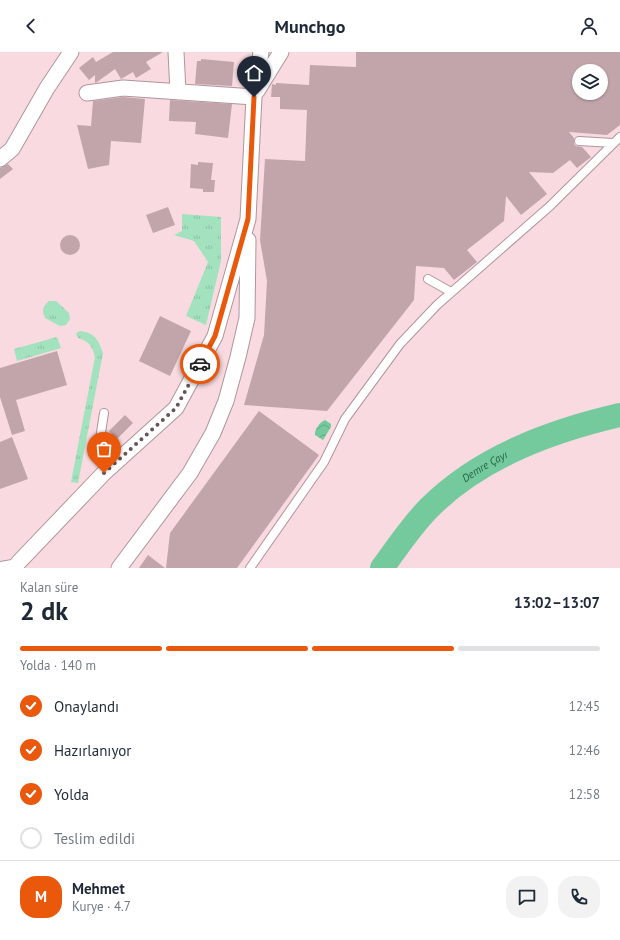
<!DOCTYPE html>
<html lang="tr">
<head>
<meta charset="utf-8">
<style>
	:root { --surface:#fff; --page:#f2f2f3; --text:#1f2937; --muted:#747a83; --line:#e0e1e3; --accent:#ea580c }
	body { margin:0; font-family:"PT Sans",sans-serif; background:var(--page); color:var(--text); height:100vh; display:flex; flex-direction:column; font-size:15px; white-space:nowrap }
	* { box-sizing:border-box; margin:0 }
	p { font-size:13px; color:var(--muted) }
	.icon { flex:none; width:22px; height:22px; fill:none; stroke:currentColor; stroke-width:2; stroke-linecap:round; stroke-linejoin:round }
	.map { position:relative; height:516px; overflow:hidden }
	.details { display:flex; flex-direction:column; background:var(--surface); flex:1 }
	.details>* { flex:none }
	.buttons { position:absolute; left:572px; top:12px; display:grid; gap:8px }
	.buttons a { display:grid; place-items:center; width:36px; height:36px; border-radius:50%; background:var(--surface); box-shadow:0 1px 3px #0004; font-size:20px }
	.pin { position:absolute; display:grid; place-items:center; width:34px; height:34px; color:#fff; margin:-41px -17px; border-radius:50% 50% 50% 0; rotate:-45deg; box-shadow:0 0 4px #0007 }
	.pin .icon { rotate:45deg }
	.courier { position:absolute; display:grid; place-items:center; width:40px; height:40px; margin:-20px; border:3px solid #ea580c; border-radius:50%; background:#fff; color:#222; box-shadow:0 1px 5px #0007 }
	.summary em { font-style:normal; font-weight:800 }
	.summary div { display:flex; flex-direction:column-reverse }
	.summary { display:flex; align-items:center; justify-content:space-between; height:68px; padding:0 20px }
	h1 { font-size:26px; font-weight:800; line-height:30px }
	.bar { display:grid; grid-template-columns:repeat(4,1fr); gap:6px 4px; align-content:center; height:48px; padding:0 20px }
	.bar i { height:5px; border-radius:3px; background:var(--line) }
	.bar .active { background:var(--accent) }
	.bar p { grid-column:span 4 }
	.line { display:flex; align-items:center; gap:10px; padding:0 20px; border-top:1px solid var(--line) }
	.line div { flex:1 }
	.round { display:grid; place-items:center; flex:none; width:42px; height:42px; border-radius:16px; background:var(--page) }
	ol { padding:0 20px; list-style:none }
	li { display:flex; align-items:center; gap:12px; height:44px }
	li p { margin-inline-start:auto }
	li .icon { padding:4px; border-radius:50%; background:var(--accent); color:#fff; stroke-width:4 }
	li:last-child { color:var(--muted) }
	li i { width:22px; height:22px; border:2px solid var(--line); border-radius:50% }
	header { display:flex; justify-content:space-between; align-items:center; height:52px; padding:0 20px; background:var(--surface); font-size:18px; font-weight:800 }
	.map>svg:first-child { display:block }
	.grass { fill:url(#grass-tufts) }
	.water { fill:url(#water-waves) }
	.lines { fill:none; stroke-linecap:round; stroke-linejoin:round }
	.river { stroke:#75ca9d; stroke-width:24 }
	.building { fill:#c1a5ab; fill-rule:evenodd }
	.service-casing { stroke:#b1959b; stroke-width:10 }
	.minor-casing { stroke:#b1959b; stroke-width:17 }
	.service { stroke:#fff; stroke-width:8 }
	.minor { stroke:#fff; stroke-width:15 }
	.done { stroke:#665559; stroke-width:4; stroke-dasharray:0 7.2 }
	.route { stroke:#ea580c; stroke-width:5 }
	.labels { text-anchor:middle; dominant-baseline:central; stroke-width:4; stroke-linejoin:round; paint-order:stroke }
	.water-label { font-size:11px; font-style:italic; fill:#256345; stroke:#fdebee }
</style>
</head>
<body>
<header><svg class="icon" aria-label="back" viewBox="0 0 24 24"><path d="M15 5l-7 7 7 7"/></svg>Munchgo<svg class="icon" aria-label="person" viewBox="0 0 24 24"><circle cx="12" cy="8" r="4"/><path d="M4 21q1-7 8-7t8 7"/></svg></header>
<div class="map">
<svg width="620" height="516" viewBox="0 0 620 516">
	<defs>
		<pattern id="grass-tufts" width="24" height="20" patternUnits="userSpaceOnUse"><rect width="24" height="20" fill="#a3e2bf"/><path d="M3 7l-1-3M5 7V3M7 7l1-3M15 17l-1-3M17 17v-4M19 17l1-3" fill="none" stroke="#8cc1a3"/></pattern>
		<pattern id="water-waves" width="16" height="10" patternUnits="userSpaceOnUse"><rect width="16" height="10" fill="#75ca9d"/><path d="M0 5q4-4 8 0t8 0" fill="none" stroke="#64ac86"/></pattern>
	</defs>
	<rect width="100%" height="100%" fill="#f8dae0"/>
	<path class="grass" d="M182 162 221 165V209L206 273 186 264 208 210 194 189 174 183 182 179Z
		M49 249H56L69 261 70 267 66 273 60 274 45 266C42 259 42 255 49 249Z
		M80 279C95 281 98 287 103 301L78 431 71 430 95 305C92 294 89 289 78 286L76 281Z
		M57 285 61 296 17 309 14 297Z"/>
	<path class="water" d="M325 368 331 372V375L323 388 315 383C314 378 320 370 325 368Z"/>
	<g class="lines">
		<path class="river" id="s1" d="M382 516C397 496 411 474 429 456 480 405 551 379 620 363"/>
	</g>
	<path class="building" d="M113 0H163L146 10 151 17 136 26 133 20 121 27 115 17 97 30 95 31V23L89 28 79 16 93 5 96 10Z
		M356 0H620V73L607 83 569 80 574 86V92L576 94 582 95 591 105 577 116 570 108 553 121 529 120 547 142 521 163 506 144 504 169 467 198 477 210 454 228 444 216 416 214 414 248 327 359 244 353 264 283 267 229 260 188 265 107 305 109 307 58 280 57V45H271L272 32 276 33V31L309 33 310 13 356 15ZM579 19H601V41H579Z
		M201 7 234 10 232 34 195 32 197 9H201Z
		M123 45 145 47 141 91 111 89 109 113 88 117 77 73 91 74 93 49Z
		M170 48 232 52 228 86 195 82 196 70 169 69Z
		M198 110 213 111 211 128H215L214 140H203V137L190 136 191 112 198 113Z
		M8 112 13 117 0 127V116Z
		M168 155 175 173 153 181 146 163Z
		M60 193a10 10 0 1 1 20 0a10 10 0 1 1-20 0Z
		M160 264 191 279 170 324 139 309Z
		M57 299 67 333 16 348 25 379 12 383 0 345V316Z
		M259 359 319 403 237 516H166L170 481Z
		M125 363 133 371 117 387 109 379Z
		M12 385 28 427 0 437V390Z
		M148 503 165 516H139Z"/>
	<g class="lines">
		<defs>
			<path id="service" d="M579 89 613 91
				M428 227 451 240
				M104 361 100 387 104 421
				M0 514 18 511 17 513
				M250 516 324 410 345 367 400 292 437 253 550 154 620 85"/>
			<path id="minor" d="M176 0 178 40
				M257 39 281 0
				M87 41 123 36 254 45
				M0 107 12 97 47 36 71 0
				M18 511 104 421 176 356 215 284 248 167 254 45 261 0
				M119 516 190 421 213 381 226 349 238 305 247 266 248 188"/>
		</defs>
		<use href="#service" class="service-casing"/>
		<use href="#minor" class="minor-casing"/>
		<use href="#service" class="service"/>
		<use href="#minor" class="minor"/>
	</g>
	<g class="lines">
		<path class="done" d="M104 421 176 356 200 312"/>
		<path class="route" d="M200 312 215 284 248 167 254 45"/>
	</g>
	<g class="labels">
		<g class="water-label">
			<text stroke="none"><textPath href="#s1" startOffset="146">Demre Çayı</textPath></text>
		</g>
	</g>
</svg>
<div class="buttons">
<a><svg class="icon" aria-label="layers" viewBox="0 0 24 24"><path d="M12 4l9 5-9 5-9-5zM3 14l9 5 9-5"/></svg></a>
</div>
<div class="pin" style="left:104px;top:421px;background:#ea580c"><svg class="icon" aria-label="bag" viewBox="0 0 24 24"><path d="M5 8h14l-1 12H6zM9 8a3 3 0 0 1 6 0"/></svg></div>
<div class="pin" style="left:254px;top:45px;background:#1f2937"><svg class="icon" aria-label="home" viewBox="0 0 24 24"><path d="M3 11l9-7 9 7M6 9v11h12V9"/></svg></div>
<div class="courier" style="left:200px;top:312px"><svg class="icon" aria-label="car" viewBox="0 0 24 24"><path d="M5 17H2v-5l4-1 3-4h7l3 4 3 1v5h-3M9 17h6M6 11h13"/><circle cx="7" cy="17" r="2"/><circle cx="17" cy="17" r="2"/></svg></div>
</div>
<section class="details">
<div class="summary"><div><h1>2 dk</h1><p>Kalan süre</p></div><em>13:02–13:07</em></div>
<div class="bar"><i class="active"></i><i class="active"></i><i class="active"></i><i></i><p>Yolda · 140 m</p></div>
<ol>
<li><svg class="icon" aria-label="check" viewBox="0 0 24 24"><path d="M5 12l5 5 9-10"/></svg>Onaylandı<p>12:45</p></li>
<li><svg class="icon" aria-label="check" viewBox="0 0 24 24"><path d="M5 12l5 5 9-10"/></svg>Hazırlanıyor<p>12:46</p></li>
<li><svg class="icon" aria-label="check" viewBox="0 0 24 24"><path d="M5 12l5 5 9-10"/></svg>Yolda<p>12:58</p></li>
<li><i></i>Teslim edildi</li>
</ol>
<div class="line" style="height:72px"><b class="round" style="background:var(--accent);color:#fff">M</b><div><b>Mehmet</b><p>Kurye · 4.7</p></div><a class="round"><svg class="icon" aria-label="chat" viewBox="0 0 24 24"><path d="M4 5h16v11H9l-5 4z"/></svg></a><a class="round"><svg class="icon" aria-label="phone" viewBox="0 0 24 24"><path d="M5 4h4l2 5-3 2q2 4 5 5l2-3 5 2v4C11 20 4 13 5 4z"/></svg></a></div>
</section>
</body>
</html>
